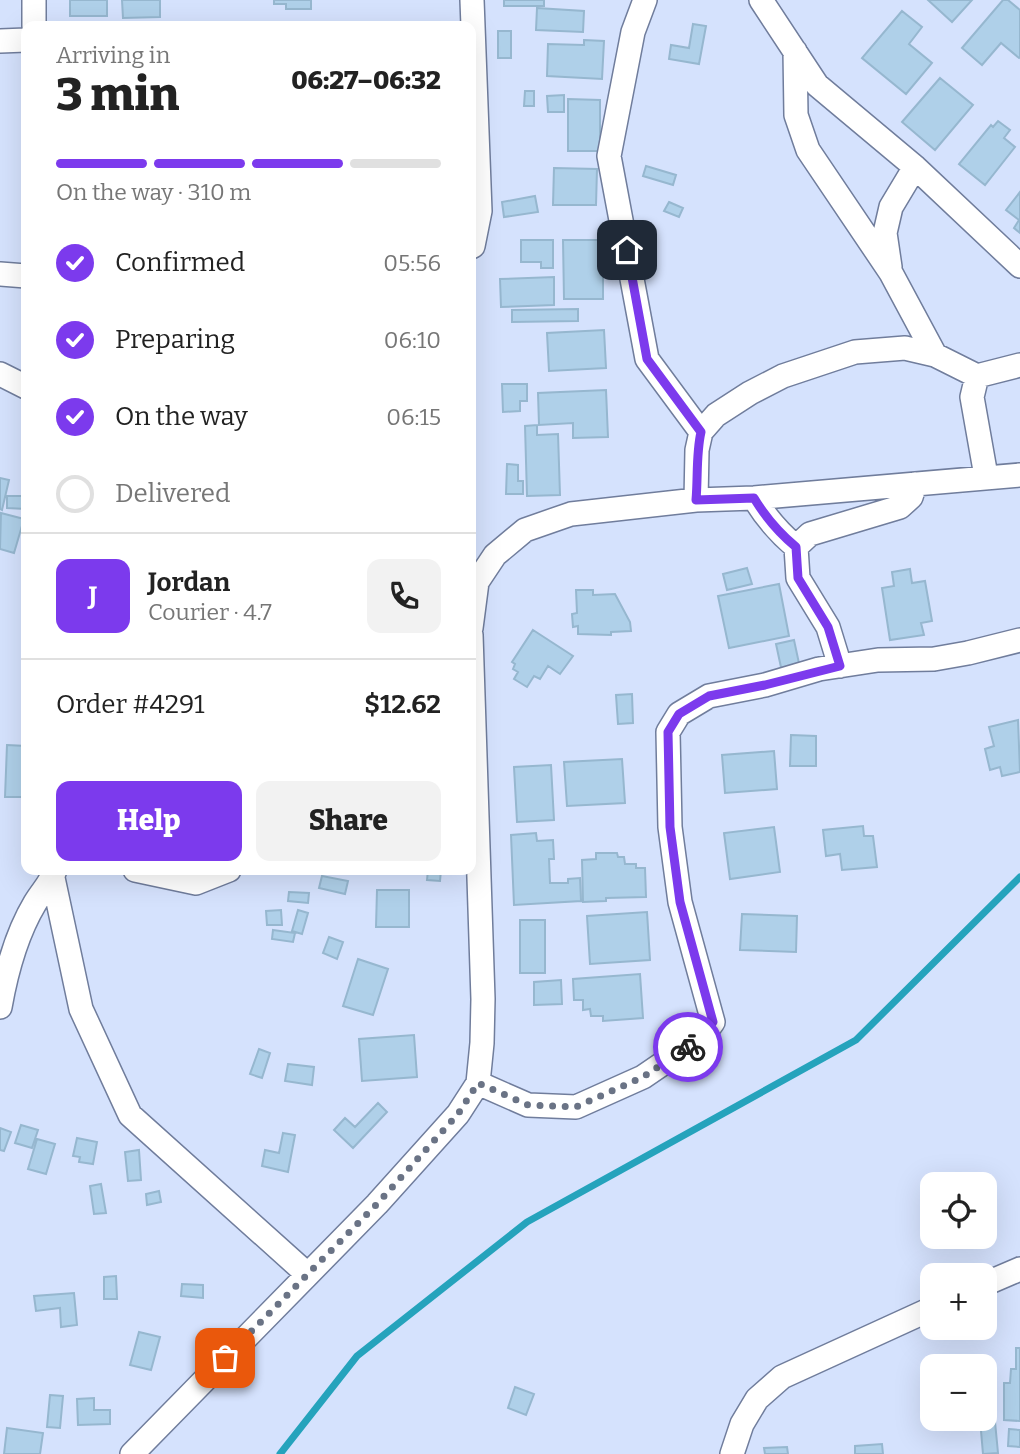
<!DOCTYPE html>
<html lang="en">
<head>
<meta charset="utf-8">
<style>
	:root { --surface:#fff; --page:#f2f2f2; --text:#222; --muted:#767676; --line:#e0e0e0; --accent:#7c3aed }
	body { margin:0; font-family:Bitter,serif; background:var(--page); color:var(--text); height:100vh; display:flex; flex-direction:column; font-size:26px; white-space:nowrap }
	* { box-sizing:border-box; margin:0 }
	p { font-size:23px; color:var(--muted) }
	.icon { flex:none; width:38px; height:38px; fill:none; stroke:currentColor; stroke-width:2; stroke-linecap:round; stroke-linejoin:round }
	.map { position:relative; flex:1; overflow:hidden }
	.sheet { position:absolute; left:21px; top:21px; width:455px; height:854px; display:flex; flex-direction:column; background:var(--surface); border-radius:14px; box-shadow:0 7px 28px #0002 }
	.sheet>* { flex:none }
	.fabs { position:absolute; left:920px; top:1172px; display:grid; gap:14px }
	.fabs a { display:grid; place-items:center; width:77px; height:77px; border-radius:14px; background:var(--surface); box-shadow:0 7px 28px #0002; font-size:35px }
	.pin { position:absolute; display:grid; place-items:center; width:60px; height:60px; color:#fff; margin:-30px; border-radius:14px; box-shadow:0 4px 10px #0006 }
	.courier { position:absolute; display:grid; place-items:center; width:70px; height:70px; margin:-35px; border:5px solid #7c3aed; border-radius:50%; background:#fff; color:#222; box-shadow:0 2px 9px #0007 }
	.overview em { font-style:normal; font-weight:800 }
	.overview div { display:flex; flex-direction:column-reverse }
	.overview { display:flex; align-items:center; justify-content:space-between; height:119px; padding:0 35px }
	h1 { font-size:46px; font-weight:800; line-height:52px }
	.bar { display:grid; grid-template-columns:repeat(4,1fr); gap:10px 7px; align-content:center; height:84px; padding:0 35px }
	.bar i { height:9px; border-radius:5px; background:var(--line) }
	.bar .current { background:var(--accent) }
	.bar p { grid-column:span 4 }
	.line { display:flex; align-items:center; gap:18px; padding:0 35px; border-top:2px solid var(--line) }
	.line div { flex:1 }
	.round { display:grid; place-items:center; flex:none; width:74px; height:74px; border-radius:14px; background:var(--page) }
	ol { padding:0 35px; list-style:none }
	li { display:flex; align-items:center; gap:21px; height:77px }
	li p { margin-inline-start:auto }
	li .icon { padding:7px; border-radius:50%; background:var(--accent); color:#fff; stroke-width:4 }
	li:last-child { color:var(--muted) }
	li i { width:38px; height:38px; border:4px solid var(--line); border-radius:50% }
	.button { display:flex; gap:14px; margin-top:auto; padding:14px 35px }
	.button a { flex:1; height:80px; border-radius:14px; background:var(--accent); color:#fff; font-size:28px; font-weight:800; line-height:80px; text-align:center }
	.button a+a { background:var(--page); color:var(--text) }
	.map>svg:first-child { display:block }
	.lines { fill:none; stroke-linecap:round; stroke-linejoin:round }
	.stream { stroke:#25a3bc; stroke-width:7 }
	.building { fill:#afd0e9; stroke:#96b7cf; stroke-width:2 }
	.minor-casing { stroke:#707d9c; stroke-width:26 }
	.minor { stroke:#fff; stroke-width:23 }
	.done { stroke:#6a7385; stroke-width:7; stroke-dasharray:0 12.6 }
	.route { stroke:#7c3aed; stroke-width:9 }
</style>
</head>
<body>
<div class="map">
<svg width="1020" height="1454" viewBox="0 0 1020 1454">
	<rect width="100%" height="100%" fill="#d5e2fd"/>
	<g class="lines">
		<path class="stream" d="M280 1454 357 1356 527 1222 856 1040 1020 877"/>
	</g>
	<path class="building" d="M70 0H107V16H70Z
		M122 0H160V17L123 18Z
		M274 0H311V9H286V4H274Z
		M504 0H544V6H504Z
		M928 0H972L952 22Z
		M1003 0H1008L1020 10V57L1019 58 1001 43 982 65 962 48Z
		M537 8 584 11 583 32 536 30Z
		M902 11 922 27 909 44 932 63 906 94 862 58Z
		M693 24 706 26 699 64 669 59 671 45 689 48Z
		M498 31H511V58H498Z
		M584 40 604 41 602 79 547 76 548 44 584 45Z
		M940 78 973 105 935 150 902 122Z
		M525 91H534V106H524Z
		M564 95V112H548L547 96Z
		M568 99 600 100V151H568Z
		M998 121 1010 130 1004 138 1015 147 985 185 959 164 991 125 993 127Z
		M646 166 676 175 673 185 643 176Z
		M554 168 597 169 596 205H553Z
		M1020 192V233L1014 228 1019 220 1006 210Z
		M535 196 538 212 504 217 502 202Z
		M669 202 683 208 679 217 664 211Z
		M521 240H553V268H541V262H521Z
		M563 240H603V299H564Z
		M554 277V305L501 307 500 279Z
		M578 309V321L512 322V310Z
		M604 330 606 368 549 371 547 333Z
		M502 384H527V401H520V411L503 412Z
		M606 390 608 437 573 438V423L539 425 538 393Z
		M537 425V435L558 434 560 495 527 496 525 426Z
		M507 464 518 465V481H523V494H506Z
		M0 478 9 480 2 510 0 509Z
		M7 496H26V509L7 508Z
		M1 513 24 519 14 553 0 549Z
		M747 568 752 584 727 590 723 574Z
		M910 569 912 583 925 581 932 621 921 623 924 635 890 640 882 588 894 586 892 572Z
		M779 584 789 636 729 648 718 596Z
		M576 590H593V595L615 594 630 622 631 631 611 632V635L578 634V626L573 627 572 614 577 613Z
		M533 630 573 656 560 674 548 666 540 679 534 676 527 687 514 679 518 672 513 669 515 664 512 662Z
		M794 640 800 668 782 672 776 644Z
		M632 694 633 723 618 724 616 695Z
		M1018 720 1020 772 1002 776 1000 767 990 770 985 749 994 746 989 727Z
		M791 735 816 736V766H790Z
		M7 745 26 746 25 797H5Z
		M774 751 777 789 725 793 722 755Z
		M622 759 625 803 567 806 564 762Z
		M551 765 554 820 517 822 514 767Z
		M863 826 864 836H873L877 867 842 870 840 854 826 856 823 830Z
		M774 827 780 872 730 879 724 833Z
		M536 833 537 841 553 840 554 859H549L550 883H568V879L580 878 581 901 514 905 511 835Z
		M596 853H617L618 857H624L625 864H636V868H645L646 897 606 898V901L583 902 582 860 596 859Z
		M428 870H441L440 881 427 880Z
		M322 876 348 881 345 894 319 888Z
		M377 890H409V927H376Z
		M289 892 309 893 308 903 288 901Z
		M281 910 282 925H267L266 911Z
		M298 910 308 913 302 934 292 931Z
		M647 912 650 960 590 964 587 916Z
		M742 914 797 916 796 952 740 950Z
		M520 920H545V973H520Z
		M273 930 295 933 293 942 272 939Z
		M329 937 343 942 337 959 323 953Z
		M358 959 388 969 373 1015 343 1006Z
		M640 974 643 1018 603 1021V1016H591L590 1009 583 1010V1000H574L573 979Z
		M561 980 562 1004 534 1005V982Z
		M414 1035 417 1077 362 1081 359 1039Z
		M259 1049 270 1053 262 1078 250 1074Z
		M288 1064 314 1067 312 1085 285 1081Z
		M378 1103 387 1112 353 1148 334 1130 345 1118 355 1127Z
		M21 1125 38 1130 32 1148 15 1143Z
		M0 1128 11 1132 4 1151 0 1150Z
		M283 1133 295 1135 288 1172 262 1166 265 1150 279 1153Z
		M77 1138 97 1142 93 1164 79 1162 80 1157 73 1156Z
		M37 1139 55 1144 46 1174 28 1169Z
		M139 1150 141 1180 128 1181 125 1152Z
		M101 1184 106 1213 94 1214 90 1186Z
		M159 1191 161 1202 147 1205 146 1194Z
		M116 1276 117 1299H104V1277Z
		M182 1284 203 1285V1298L181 1296Z
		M74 1293 77 1325 61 1327 60 1308 36 1311 34 1296Z
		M139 1332 160 1337 151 1370 130 1365Z
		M1016 1348H1020V1421L1004 1420V1383H1010L1011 1369H1016Z
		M515 1387 534 1394 526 1415 508 1408Z
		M50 1395 63 1396 60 1428 47 1427Z
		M94 1398V1410H110V1424L78 1425 77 1399Z
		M985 1401H993L998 1453 983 1454 980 1419H985Z
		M7 1428 43 1433 40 1454H4Z
		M1009 1429 1020 1430V1447L1008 1446Z
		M882 1444 883 1454H855V1446Z
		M787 1447 788 1454H765L764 1448Z"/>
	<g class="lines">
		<defs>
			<path id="minor" d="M645 0 633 32 609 156 647 359 701 432 716 415 750 393 783 376 855 352 905 348 935 355 977 376
				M761 0 817 85 915 167 1020 266
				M34 26V0
				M0 41 26 40
				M795 51 796 115 808 150 891 273 935 355
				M471 247 473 246 480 211 472 0
				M890 267 885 233 891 207 915 167
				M0 274 26 276
				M0 374 26 387
				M986 476 972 397 977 376 1020 365
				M754 498C766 518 778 532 796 547L798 578 828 627 840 666
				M696 500 697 450 701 432
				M796 547 810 534 900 507 911 497 915 484
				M471 628 477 582 495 555 525 530 571 514 696 500 754 498 1020 475
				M135 870 196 883 229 870
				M53 878 81 1009 130 1115 307 1274
				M0 1007C6 973 17 933 35 903 42 891 51 883 55 870
				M478 1083 528 1105 576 1107 643 1077 703 1036 713 1022 680 902 670 827 668 732 679 714 709 696 765 685 819 669 878 660 934 659 968 653 1020 640
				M985 1284 1020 1269
				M132 1454 377 1204 458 1114 478 1083 482 1043 483 999 471 635
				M732 1454 742 1424 757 1399 782 1377 933 1308"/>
		</defs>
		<use href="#minor" class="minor-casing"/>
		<use href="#minor" class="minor"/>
	</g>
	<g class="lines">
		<path class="done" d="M225 1358 377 1204 458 1114 478 1083 528 1105 576 1107 643 1077 688 1047"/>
		<path class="route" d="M627 250 647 359 701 432C696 454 698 477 696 500L754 498C766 518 778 532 796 547L798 578 828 627 840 666 765 685 709 696 679 714 668 732 670 827 680 902 713 1022 703 1036 688 1047"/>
	</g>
</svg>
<div class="fabs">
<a><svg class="icon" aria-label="locate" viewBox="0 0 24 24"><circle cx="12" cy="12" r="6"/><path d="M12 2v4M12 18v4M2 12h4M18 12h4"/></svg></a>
<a>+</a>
<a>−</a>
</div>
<div class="pin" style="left:225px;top:1358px;background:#ea580c"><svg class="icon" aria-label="bag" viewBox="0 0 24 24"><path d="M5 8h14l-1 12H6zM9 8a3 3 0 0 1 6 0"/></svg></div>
<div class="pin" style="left:627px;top:250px;background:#1f2937"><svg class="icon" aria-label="home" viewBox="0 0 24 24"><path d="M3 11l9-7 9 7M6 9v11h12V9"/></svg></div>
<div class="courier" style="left:688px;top:1047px"><svg class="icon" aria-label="bike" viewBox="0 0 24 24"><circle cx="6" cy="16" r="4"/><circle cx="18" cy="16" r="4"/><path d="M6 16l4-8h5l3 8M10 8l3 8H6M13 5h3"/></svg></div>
<section class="sheet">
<div class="overview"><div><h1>3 min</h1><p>Arriving in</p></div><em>06:27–06:32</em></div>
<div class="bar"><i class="current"></i><i class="current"></i><i class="current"></i><i></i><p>On the way · 310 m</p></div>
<ol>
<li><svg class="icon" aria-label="check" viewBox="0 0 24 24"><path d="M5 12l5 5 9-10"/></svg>Confirmed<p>05:56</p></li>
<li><svg class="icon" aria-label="check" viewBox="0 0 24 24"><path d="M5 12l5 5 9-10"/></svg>Preparing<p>06:10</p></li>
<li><svg class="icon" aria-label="check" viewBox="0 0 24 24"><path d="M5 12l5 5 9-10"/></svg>On the way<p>06:15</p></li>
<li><i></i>Delivered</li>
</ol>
<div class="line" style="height:126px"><b class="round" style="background:var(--accent);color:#fff">J</b><div><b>Jordan</b><p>Courier · 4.7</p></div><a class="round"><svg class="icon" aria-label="phone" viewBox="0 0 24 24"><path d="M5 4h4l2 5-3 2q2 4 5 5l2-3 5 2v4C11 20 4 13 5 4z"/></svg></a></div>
<div class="line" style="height:91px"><div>Order #4291</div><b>$12.62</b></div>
<div class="button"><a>Help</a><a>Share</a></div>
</section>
</div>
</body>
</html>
